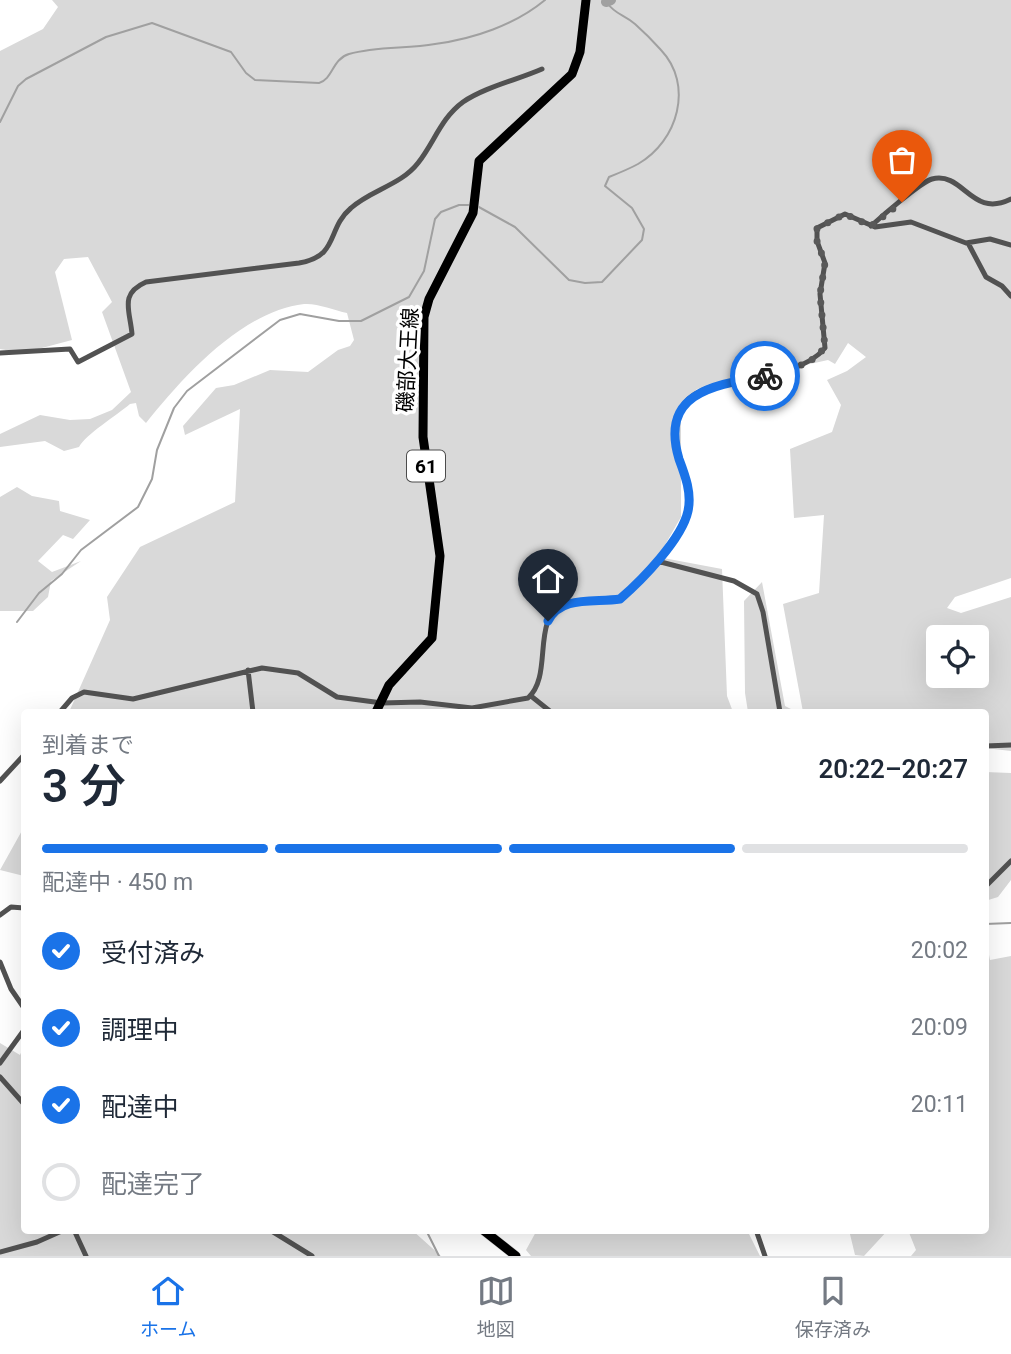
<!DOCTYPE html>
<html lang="ja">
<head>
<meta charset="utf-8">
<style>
	:root { --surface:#fff; --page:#f6f6f7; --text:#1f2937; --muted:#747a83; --line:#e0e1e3; --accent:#1a73e8 }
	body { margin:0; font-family:Roboto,"Noto Sans JP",sans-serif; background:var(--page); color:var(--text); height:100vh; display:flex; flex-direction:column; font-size:26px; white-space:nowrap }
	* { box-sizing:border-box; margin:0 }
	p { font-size:23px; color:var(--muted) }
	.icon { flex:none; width:38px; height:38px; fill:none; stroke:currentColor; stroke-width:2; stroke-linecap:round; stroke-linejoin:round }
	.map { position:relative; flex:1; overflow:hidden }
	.sheet { position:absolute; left:21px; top:709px; width:968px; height:525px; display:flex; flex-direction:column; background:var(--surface); border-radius:7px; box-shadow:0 7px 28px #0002 }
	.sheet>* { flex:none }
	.buttons { position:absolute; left:926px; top:625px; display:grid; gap:14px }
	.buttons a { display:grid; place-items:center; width:63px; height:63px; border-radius:7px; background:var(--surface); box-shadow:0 7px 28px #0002; font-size:35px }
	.pin { position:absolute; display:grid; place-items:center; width:60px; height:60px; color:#fff; margin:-72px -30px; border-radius:50% 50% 50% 0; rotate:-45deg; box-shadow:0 0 7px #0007 }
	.pin .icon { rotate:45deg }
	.courier { position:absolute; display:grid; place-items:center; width:70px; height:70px; margin:-35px; border:5px solid #1a73e8; border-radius:50%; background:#fff; color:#222; box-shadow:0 2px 9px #0007 }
	.overview em { font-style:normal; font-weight:600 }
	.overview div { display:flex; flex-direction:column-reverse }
	.overview { display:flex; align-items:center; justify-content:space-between; height:119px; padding:0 21px }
	h1 { font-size:46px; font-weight:600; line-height:52px }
	.bar { display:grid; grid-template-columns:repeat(4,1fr); gap:10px 7px; align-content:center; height:84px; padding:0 21px }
	.bar i { height:9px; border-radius:5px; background:var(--line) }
	.bar .on { background:var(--accent) }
	.bar p { grid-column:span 4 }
	ol { padding:0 21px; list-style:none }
	li { display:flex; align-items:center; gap:21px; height:77px }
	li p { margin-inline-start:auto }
	li .icon { padding:7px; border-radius:50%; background:var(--accent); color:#fff; stroke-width:4 }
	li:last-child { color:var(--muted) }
	li i { width:38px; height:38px; border:4px solid var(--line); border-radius:50% }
	.dock { display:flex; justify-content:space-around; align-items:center; height:98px; border-top:2px solid var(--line); background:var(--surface); font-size:19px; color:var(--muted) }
	.dock a { display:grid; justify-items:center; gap:4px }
	.dock .on { color:var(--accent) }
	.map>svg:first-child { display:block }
	.green { fill:#d9d9d9; fill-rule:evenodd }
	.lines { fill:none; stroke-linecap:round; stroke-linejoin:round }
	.stream { stroke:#a0a0a0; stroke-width:2 }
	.river { stroke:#a0a0a0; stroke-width:10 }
	.primary-casing { stroke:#dbdbdb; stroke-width:10 }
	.street { stroke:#525252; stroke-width:5 }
	.primary { stroke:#000; stroke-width:9 }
	.done { stroke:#595959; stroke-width:7; stroke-dasharray:0 12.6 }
	.route { stroke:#1a73e8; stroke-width:9 }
	.labels { text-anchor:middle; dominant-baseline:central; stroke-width:7; stroke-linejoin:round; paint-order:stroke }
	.shield { fill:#fff; stroke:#4c4c4c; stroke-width:2 }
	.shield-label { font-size:19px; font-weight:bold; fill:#000 }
	.street-label { font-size:21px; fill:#000; stroke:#fff }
</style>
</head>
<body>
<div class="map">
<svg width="1011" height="1256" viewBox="0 0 1011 1256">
	<rect width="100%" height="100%" fill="#fff"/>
	<path class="green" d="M52 0H1011V578L955 597 947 608 961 613 1011 597V751L985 748V712H803L783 604 819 593 824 515 794 518 790 449 832 432 841 405 827 380 847 371 866 357 848 343 835 364 828 360 697 389 681 410V517L658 557 722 569 727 696 733 712H69L110 620 107 597 140 547 235 502 240 409 185 435 183 426 216 388 234 385 270 370 308 372 338 350 350 346 354 340 347 313C334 310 317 303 304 304 242 311 183 377 146 423L139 416 136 403 130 404C117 415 85 435 79 447L64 451 45 441 0 447V434L40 415 70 420 90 419 112 410 131 392 102 312 112 302 88 257 64 259 55 272 72 340 23 353 0 349V51L43 29 58 7ZM938 637H976V676H938Z
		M17 487 32 496 59 501 60 511 90 520 73 539 63 535 38 561 52 572 81 561 51 581 48 597 33 611H0V497Z
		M762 582 785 706 797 712H748L745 693 744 601Z
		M985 772 1011 773V880L998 897 985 901Z
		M24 827V876L0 870Z
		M985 934 990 960 1011 956V1256H911L916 1250 908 1230H985Z
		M0 1043 20 1055 24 1046V1230H412L441 1256H0Z
		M537 1230H747L760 1256H531L526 1250Z
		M849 1230H895H888L864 1256 855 1255Z"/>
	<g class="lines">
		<path class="stream" d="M0 122 18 86 26 79 106 37 152 23 231 52 246 73 255 80 319 83C333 79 332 59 349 54 377 46 407 49 435 44 473 39 515 25 545 0
			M477 206 515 227 569 280 585 283 602 282 642 240 644 229 632 208 605 186 609 177C619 173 629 169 638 164 678 141 694 85 661 50 653 41 644 32 635 24 623 14 616 15 606 2
			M17 622 39 593 62 574 81 550 138 507 152 479 157 450 174 408 187 391 280 320 300 314 339 321H361L409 297 424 271 435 219 441 212 459 205H471
			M985 924 1011 923
			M426 1230 439 1256"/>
		<path class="river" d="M606 2 611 0"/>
		<defs>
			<path id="primary" d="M376 712 389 685 432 638 440 556 423 437 424 317 429 299 473 213 479 161 572 74 580 52 586 0
				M483 1230 516 1256"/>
		</defs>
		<use href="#primary" class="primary-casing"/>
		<path class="street" d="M871 226C882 216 921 182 932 179 964 171 971 219 1011 199
			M968 243 986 277 1002 286 1011 296
			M0 353 70 349 78 362 132 334C130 310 119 294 146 282L299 263C340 256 326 229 351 208 371 190 401 185 418 163 434 143 441 118 463 102 485 87 517 80 542 69
			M657 561 734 581 757 594 763 612 780 712
			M248 670 253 712
			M531 696 551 712
			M60 712 72 698 84 692 133 699 262 668 298 673 337 697 382 703 420 702 472 708 528 698C554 675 530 617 565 604 578 599 604 602 620 599 642 580 682 540 688 512 696 474 659 439 684 404 708 371 792 387 825 348L820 294 825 263 817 241V228L845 214 875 227 911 222 966 243 990 239 1011 245
			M985 746 1011 745
			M0 781 24 755
			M985 887 1011 861
			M0 915 11 907 24 908
			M0 962 11 989 24 1008
			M0 1063 24 1030
			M0 1077 24 1104
			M74 1230 86 1256
			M270 1230 312 1256
			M756 1230 765 1256
			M0 1252 37 1242 64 1230"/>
		<use href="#primary" class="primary"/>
	</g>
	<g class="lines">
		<path class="done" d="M765 376 808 363 825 348 820 294 825 263 817 241V228L845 214 871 226 902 202"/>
		<path class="route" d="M548 621C561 595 595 603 620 599 642 580 682 539 688 511 692 493 685 475 679 459 659 392 715 385 765 376"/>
	</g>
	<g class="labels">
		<rect class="shield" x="407" y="450.5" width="38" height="31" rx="5"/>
		<g class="shield-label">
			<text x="426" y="466">61</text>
		</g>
		<g class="street-label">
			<text transform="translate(408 360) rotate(-87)">磯部大王線</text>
		</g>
	</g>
</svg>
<div class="buttons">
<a><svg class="icon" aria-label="locate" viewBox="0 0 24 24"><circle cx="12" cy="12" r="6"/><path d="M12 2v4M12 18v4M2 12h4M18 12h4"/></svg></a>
</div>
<div class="pin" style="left:902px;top:202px;background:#ea580c"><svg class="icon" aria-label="bag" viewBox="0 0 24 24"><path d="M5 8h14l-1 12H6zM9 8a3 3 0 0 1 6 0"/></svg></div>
<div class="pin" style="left:548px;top:621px;background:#1f2937"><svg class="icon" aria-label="home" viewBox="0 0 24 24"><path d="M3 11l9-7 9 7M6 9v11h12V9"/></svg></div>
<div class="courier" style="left:765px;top:376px"><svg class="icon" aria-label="bike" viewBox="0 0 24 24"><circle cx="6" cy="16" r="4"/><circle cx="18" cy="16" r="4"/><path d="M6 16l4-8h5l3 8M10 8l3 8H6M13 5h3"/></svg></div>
<section class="sheet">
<div class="overview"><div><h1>3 分</h1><p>到着まで</p></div><em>20:22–20:27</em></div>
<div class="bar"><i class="on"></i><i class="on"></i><i class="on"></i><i></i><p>配達中 · 450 m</p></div>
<ol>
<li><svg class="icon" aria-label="check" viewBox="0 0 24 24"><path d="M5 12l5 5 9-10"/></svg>受付済み<p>20:02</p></li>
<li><svg class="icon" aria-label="check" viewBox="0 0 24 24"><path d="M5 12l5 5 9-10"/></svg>調理中<p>20:09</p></li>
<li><svg class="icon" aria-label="check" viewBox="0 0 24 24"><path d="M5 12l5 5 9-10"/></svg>配達中<p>20:11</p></li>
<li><i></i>配達完了</li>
</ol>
</section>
</div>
<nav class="dock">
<a class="on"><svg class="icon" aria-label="home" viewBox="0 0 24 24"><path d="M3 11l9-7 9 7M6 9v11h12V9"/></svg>ホーム</a>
<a><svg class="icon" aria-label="map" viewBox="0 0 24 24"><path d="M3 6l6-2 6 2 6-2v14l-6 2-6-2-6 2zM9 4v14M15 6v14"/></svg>地図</a>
<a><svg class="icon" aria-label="saved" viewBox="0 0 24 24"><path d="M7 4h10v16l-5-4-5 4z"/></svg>保存済み</a>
</nav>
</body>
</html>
